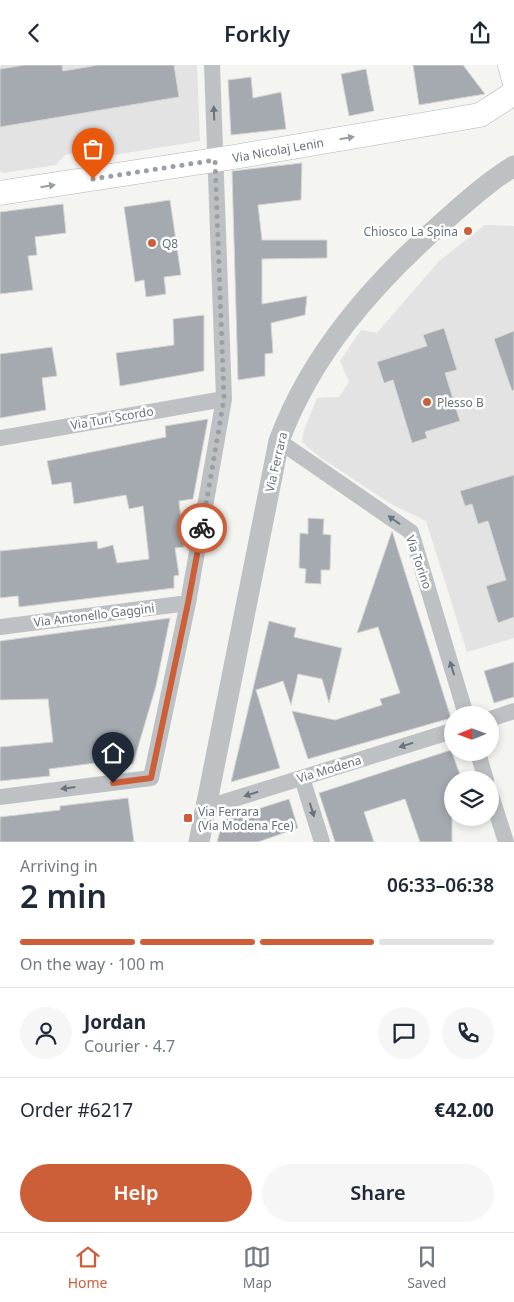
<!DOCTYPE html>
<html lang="en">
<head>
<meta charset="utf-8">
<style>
	:root { --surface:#fff; --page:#f6f6f7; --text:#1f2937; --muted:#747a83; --line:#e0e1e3; --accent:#cd5f38 }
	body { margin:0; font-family:"Noto Sans",sans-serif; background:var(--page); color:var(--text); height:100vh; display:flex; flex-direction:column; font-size:19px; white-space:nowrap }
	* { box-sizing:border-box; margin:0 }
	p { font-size:16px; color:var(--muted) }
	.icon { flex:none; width:28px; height:28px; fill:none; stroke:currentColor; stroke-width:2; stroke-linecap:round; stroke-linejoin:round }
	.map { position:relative; height:777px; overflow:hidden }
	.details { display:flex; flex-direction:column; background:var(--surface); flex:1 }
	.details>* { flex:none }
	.needle { width:32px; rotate:269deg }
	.fabs { position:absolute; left:444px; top:641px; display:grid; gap:10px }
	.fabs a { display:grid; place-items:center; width:55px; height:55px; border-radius:50%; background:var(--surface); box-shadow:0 2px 8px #0003; font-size:25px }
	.pin { position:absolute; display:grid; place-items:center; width:42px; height:42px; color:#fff; margin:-51px -21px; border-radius:50% 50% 50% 0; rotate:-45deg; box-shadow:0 0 5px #0007 }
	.pin .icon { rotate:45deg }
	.courier { position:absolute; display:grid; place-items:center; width:50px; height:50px; margin:-25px; border:4px solid #cd5f38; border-radius:50%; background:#fff; color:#222; box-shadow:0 1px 6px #0007 }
	.summary em { font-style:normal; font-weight:600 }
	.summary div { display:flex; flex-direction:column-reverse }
	.summary { display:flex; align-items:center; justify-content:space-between; height:85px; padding:0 20px }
	h1 { font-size:32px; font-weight:600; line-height:38px }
	.bar { display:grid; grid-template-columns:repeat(4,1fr); gap:8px 5px; align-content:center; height:60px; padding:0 20px }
	.bar i { height:6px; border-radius:4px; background:var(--line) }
	.bar .on { background:var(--accent) }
	.bar p { grid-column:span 4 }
	.line { display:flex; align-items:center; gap:12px; padding:0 20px; border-top:1px solid var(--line) }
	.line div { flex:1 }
	.round { display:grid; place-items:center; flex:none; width:52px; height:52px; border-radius:26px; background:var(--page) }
	.cta { display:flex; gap:10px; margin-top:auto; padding:10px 20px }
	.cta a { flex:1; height:58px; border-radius:30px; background:var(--accent); color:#fff; font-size:20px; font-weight:600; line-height:58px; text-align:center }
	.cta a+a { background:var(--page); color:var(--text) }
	header { display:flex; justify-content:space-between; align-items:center; height:65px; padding:0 20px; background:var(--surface); font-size:22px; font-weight:600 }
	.tabs { display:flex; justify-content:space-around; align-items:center; height:70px; border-top:1px solid var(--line); background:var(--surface); font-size:14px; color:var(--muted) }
	.tabs a { display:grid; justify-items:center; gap:2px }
	.tabs .on { color:var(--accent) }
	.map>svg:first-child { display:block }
	.built { fill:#e2e3e2 }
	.building { fill:#a4aaaf; stroke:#d6d6d4 }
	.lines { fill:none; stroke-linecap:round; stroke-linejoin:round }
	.secondary-casing { stroke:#b1b5b9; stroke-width:25 }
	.minor { stroke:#bec1c4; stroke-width:16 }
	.tertiary { stroke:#bec1c4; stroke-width:21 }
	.secondary { stroke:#fff; stroke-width:24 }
	.oneway { fill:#67737e }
	.oneway2 { fill:#959da5 }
	.done { stroke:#98a0a6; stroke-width:5; stroke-dasharray:0 9 }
	.route { stroke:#cd5f38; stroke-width:6 }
	.poi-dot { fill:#cd5f38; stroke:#fff; stroke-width:2 }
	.labels { text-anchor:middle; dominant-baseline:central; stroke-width:5; stroke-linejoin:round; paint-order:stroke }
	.street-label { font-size:12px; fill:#67737e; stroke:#fff }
	.poi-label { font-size:12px; fill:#67737e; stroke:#fff; text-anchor:start }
</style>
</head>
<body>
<header><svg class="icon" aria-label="back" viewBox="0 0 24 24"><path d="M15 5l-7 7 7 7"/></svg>Forkly<svg class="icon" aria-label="share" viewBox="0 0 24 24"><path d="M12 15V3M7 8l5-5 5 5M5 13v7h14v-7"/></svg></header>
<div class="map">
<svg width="514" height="777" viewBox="0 0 514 777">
	<rect width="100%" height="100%" fill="#f4f4f1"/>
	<path class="built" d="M0 0H197L200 76 102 92 93 84 65 90 56 100 3 108 0 106Z
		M485 160 514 161V573L467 587 426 456 393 440 321 393 302 377 304 365 317 333 339 332 349 317 340 296 361 265 377 268 439 196Z"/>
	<path class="building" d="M25 0H62L63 6 98 0H174L179 32 0 62V4Z
		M413 0H463L485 29 419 40Z
		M366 4 374 46 349 51 341 9Z
		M251 12 253 33 281 27 286 64 231 70 228 15Z
		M302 98 301 135 258 140 262 175H327V193L262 194V239L307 231 305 250 271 258 273 288 265 289V311L238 315 232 106Z
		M170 135 181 210 164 212 166 229 146 232 144 215 135 217 124 142Z
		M63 139 66 168 35 172 37 190 28 191 33 225 0 229V147Z
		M204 250V306L120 321 116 288 174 280 173 254Z
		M444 263 457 305 445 308 460 356 425 367 427 373 412 378 393 315 384 318 377 297 427 281 423 270Z
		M514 266V325L512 326 494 274Z
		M52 282 57 311 42 313 46 345 0 353V289Z
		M208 354 193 434 179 436 184 482 175 483 179 510 174 511V523L19 542 18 531 0 533V486L97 476 98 484 113 480 117 498 149 494 143 441 129 444 126 430 74 439 71 417 52 420 47 396 166 372 165 361Z
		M514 410V552L498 558 486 521 506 515 488 456 478 459 472 439 465 441 460 426Z
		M308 453 324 454 323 469 331 470 330 505H321V519L305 518 306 504 299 503 300 468 308 469Z
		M392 466 451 653 308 694 292 646 335 655 382 640 380 634 400 628 378 562 357 568Z
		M170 553 156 621 133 699 105 702 104 697 49 704 50 711 0 716V682L53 677 48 634 0 635V576Z
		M269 556 296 563 294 572 342 583 329 638 322 614 298 609 291 640 283 616 256 625 280 703 231 717Z
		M514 597V632L494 638 484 606Z
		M451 685 462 715H452V777H420L405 734 364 747 374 777H335L319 728Z
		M128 733 134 777H0V752L60 745V741Z
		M289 734 298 763 258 777H217L223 755Z"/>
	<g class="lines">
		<defs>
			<path id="secondary" d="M510 0 514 15
				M0 128 234 92 480 50 514 28"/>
		</defs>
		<use href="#secondary" class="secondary-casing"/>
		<path class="minor" d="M0 373 224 334
			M279 376 411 467 466 650
			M0 562 188 538
			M490 654 514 646
			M478 688 486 715
			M302 713 322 777
			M490 727 506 777
			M0 732 151 713 188 538 224 334 212 0
			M205 743 452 666"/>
		<path class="tertiary" d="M199 777 279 376C311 289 374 218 442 158 466 137 488 117 514 101"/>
		<use href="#secondary" class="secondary"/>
	</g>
	<defs><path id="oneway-solid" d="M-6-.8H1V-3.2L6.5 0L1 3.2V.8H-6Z" transform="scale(1.25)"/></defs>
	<g class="oneway">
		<use href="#oneway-solid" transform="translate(214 48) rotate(-92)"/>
		<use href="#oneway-solid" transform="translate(394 455) rotate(-145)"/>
		<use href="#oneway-solid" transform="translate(452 603) rotate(-107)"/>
		<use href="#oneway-solid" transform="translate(406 680) rotate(163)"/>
		<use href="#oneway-solid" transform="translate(68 723) rotate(173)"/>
		<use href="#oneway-solid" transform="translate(251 729) rotate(163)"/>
		<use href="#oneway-solid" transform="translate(312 745) rotate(73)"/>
	</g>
	<g class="oneway2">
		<use href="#oneway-solid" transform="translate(347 73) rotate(-10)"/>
		<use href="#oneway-solid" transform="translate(48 121) rotate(-9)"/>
	</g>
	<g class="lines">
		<path class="done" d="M93 114 215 95 224 334 202 463"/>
		<path class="route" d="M113 718 151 713 188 538 202 463"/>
	</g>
	<g class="poi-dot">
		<circle cx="468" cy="166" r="5"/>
		<circle cx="152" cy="178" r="5"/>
		<circle cx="427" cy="337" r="5"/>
		<rect x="183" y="748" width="10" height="10" rx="2.5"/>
	</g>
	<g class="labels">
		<g class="street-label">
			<text transform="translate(278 85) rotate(-10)">Via Nicolaj Lenin</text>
			<text transform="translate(112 353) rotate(-10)">Via Turi Scordo</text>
			<text transform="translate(276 397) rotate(-77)">Via Ferrara</text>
			<text transform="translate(419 497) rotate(71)">Via Torino</text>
			<text transform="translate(94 550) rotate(-7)">Via Antonello Gaggini</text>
			<text transform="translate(329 704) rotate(-17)">Via Modena</text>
		</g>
		<g class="poi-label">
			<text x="458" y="166" text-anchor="end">Chiosco La Spina</text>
			<text x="162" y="178">Q8</text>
			<text x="437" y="337">Plesso B</text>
			<text x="198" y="746">Via Ferrara<tspan x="198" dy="14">(Via Modena Fce)</tspan></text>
		</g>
	</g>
</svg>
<div class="fabs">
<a><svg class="needle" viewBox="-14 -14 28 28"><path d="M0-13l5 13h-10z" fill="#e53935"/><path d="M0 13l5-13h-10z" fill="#747a83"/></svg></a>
<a><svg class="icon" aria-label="layers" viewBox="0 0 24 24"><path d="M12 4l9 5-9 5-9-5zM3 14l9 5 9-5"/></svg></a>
</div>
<div class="pin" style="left:93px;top:114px;background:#ea580c"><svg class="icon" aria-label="bag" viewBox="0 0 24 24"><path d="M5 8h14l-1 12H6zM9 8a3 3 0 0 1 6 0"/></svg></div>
<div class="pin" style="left:113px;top:718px;background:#1f2937"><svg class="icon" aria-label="home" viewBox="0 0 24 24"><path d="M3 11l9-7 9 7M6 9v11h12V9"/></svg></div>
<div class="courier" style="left:202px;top:463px"><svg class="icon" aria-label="bike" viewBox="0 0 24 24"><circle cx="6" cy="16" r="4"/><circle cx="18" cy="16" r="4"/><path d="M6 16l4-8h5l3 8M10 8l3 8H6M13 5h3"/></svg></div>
</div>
<section class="details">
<div class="summary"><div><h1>2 min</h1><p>Arriving in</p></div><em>06:33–06:38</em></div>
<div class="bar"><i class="on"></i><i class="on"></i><i class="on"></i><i></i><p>On the way · 100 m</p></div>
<div class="line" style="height:90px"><a class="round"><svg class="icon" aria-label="person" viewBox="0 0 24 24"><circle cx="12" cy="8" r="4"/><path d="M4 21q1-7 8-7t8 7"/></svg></a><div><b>Jordan</b><p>Courier · 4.7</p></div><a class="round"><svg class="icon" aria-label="chat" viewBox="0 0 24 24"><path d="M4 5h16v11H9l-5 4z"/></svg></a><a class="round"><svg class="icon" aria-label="phone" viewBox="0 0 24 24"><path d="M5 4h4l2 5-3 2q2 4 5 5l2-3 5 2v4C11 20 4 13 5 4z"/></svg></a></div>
<div class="line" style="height:65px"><div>Order #6217</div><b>€42.00</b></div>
<div class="cta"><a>Help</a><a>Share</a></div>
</section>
<nav class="tabs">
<a class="on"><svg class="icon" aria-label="home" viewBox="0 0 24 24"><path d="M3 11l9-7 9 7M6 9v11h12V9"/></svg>Home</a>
<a><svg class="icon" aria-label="map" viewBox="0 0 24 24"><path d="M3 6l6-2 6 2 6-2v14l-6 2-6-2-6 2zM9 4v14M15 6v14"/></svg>Map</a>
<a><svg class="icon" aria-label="saved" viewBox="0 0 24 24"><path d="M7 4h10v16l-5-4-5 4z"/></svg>Saved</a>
</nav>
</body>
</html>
